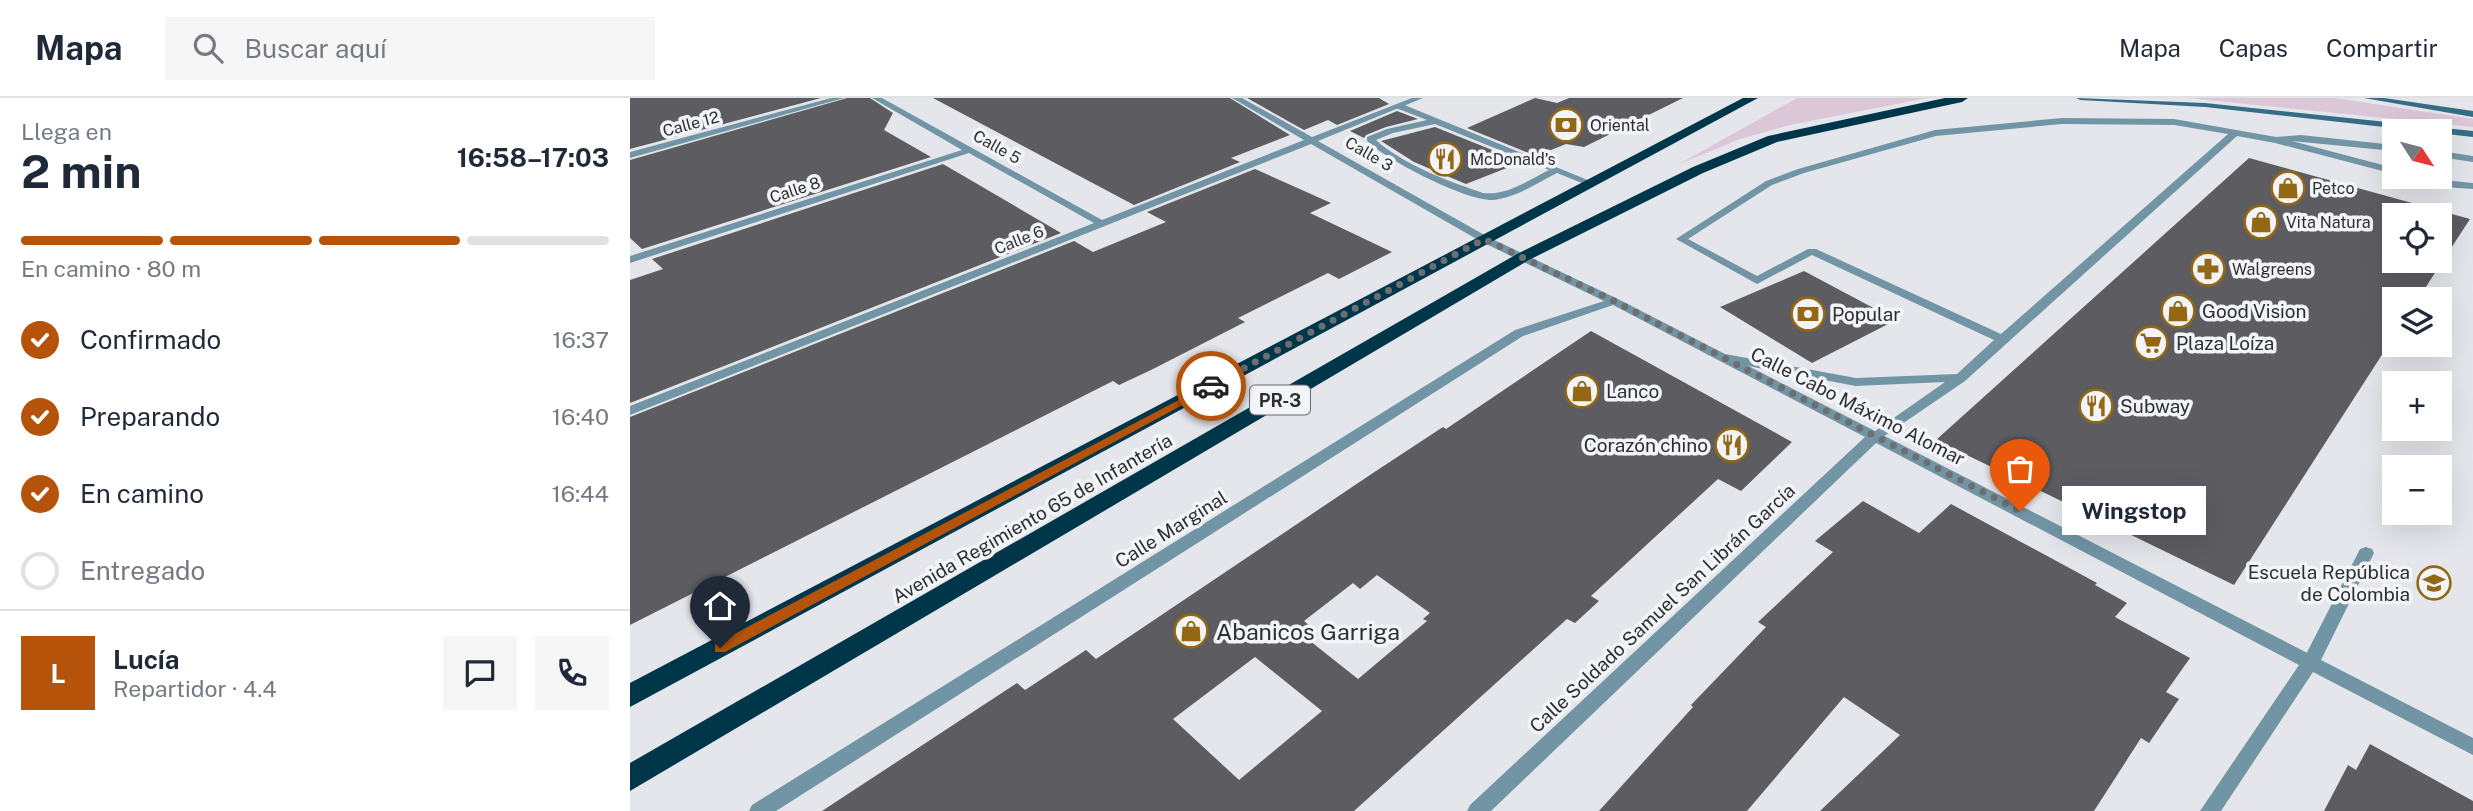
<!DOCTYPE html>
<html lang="es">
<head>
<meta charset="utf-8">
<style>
	:root { --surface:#fff; --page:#f6f6f7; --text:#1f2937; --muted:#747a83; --line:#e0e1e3; --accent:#b45309 }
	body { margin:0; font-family:"Public Sans",sans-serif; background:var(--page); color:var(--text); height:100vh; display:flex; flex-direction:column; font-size:26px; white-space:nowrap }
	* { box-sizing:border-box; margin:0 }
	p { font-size:23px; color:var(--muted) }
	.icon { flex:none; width:38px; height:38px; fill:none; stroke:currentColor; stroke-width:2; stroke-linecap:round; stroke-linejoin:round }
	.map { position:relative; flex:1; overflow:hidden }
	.details { display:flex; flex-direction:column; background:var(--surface); width:630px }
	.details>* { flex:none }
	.needle { width:46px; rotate:126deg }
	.controls { position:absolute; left:1752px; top:21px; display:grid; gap:14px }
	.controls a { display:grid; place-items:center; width:70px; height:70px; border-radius:0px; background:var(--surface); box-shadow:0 7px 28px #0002; font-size:35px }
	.pin { position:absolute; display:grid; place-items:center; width:60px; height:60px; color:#fff; margin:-72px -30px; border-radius:50% 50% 50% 0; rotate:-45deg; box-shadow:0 0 7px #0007 }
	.pin .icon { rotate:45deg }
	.courier { position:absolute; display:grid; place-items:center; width:70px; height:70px; margin:-35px; border:5px solid #b45309; border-radius:50%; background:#fff; color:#222; box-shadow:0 2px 9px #0007 }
	.bubble { position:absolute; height:49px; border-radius:0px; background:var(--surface); box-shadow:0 7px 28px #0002; font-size:23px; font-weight:700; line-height:49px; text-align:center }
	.summary em { font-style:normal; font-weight:700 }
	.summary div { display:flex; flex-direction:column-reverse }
	.summary { display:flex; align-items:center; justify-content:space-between; height:119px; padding:0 21px }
	h1 { font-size:46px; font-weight:700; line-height:52px }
	.bar { display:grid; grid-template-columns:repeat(4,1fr); gap:10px 7px; align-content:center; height:84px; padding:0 21px }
	.bar i { height:9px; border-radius:5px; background:var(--line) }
	.bar .current { background:var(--accent) }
	.bar p { grid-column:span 4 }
	.line { display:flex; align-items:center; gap:18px; padding:0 21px; border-top:2px solid var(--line) }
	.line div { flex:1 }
	.round { display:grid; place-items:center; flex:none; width:74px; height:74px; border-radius:0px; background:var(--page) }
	ol { padding:0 21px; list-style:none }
	li { display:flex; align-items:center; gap:21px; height:77px }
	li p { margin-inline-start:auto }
	li .icon { padding:7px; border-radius:50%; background:var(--accent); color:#fff; stroke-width:4 }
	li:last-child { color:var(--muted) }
	li i { width:38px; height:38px; border:4px solid var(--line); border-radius:50% }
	header { display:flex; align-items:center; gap:42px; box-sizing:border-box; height:98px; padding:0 35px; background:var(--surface); border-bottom:2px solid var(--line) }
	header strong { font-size:33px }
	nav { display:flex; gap:38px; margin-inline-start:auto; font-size:24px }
	.search { width:490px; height:63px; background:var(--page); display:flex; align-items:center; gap:18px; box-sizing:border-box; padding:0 24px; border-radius:0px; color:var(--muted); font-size:26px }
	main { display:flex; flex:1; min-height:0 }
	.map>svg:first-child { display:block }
	.green { fill:#dbc7d7 }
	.building { fill:#5d5c60; fill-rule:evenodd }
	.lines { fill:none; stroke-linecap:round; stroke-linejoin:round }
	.lane { fill:#7295a6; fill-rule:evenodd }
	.street { fill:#7295a6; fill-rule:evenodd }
	.secondary { fill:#366d86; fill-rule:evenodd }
	.highway { fill:#00364a; fill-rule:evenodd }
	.route { fill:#b45309 }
	.done { stroke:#6d6e71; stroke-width:7; stroke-dasharray:0 12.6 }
	.labels { text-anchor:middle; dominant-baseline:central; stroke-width:7; stroke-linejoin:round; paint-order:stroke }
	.far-street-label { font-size:16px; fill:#2d2e30; stroke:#f2f4f8 }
	.far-poi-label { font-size:16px; fill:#2d2e30; stroke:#f2f4f8; text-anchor:start }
	.shield { fill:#f2f4f8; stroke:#68696c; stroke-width:2 }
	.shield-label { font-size:18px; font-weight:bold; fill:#2d2e30 }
	.poi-label { font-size:19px; fill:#2d2e30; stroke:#f2f4f8; text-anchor:start }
	.street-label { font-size:19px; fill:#2d2e30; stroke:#f2f4f8 }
	.near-poi-label { font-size:23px; fill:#2d2e30; stroke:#f2f4f8; text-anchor:start }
</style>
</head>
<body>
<header>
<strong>Mapa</strong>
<div class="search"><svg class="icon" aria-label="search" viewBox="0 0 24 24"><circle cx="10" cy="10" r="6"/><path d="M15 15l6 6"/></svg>Buscar aquí</div>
<nav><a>Mapa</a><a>Capas</a><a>Compartir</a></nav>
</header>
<main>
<section class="details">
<div class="summary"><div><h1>2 min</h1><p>Llega en</p></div><em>16:58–17:03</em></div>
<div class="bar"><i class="current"></i><i class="current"></i><i class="current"></i><i></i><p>En camino · 80 m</p></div>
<ol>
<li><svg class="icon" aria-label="check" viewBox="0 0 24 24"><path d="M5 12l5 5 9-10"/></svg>Confirmado<p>16:37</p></li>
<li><svg class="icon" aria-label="check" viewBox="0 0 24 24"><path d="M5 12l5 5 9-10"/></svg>Preparando<p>16:40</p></li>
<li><svg class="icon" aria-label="check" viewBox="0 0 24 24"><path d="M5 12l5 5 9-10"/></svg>En camino<p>16:44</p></li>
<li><i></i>Entregado</li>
</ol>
<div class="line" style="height:126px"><b class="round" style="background:var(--accent);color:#fff">L</b><div><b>Lucía</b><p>Repartidor · 4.4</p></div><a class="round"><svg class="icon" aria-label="chat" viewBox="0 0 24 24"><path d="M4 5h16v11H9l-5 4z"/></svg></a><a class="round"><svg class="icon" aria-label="phone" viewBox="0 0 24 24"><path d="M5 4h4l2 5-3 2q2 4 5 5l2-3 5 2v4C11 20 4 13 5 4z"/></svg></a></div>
</section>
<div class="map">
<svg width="1843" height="713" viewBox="0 0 1843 713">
	<rect width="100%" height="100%" fill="#e4e6eb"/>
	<path class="green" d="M1167 0H1297L1160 27 1110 41 1049 66Z
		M1558 0H1705L1843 21V29Z"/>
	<path class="building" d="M0 0H191L0 51Z
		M217 0H240L263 15 254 32 301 59 12 151 0 140V62Z
		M303 0H600L660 37 601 60 610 64 504 107Z
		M617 0H749L759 6 707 27 698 22 674 32Z
		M905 0 927 5 939 0H1053L954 49 936 46 906 58 837 30Z
		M767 13 788 21 756 29 736 37 734 40 720 33Z
		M805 29 892 64 836 86 784 64 751 43Z
		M1619 60 1840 121 1788 201H1764V238L1604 487 1306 342ZM1764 117H1810V163H1764Z
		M313 66 431 135 0 305V182L33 171 22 161Z
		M625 71 701 105 680 115 762 154 709 181 698 175 608 220 615 224 521 272 489 287 483 283 0 527V319L444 143 463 154 536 124 517 114Z
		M1174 173 1266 222 1182 265 1090 209Z
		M961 233 1162 344 1111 393 1088 381 961 498 969 503 945 525 937 521 724 713H192L387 585 395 592 456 552 466 561 743 375 813 329 816 331ZM747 477 800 515 793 521 797 523 728 581 670 535 680 528 674 523 723 485 730 491ZM625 559 692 613 609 682 543 621Z
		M1233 403 1289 435 1321 406 1467 485 1465 487 1497 505 1485 519 1560 560 1536 594 1549 601 1519 645 1511 640 1464 713H1190L1270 637 1214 599 1117 713H969L1063 609 1061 607 1136 529 1128 524 1203 454 1185 443Z
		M1740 646 1843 703V713H1694L1718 667 1726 672Z"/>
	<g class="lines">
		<path class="lane" d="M766 6H772L965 85 957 87 927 75C907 85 886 100 863 102 835 103 757 62 737 43V39L757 31 797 22 766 10ZM805 26 919 72C899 82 876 98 853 95 820 84 772 66 746 42L763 35Z
			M1432 20 1544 21 1646 39 1671 37 1764 47V53L1662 43 1764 70V76L1645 45 1607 38 1335 283 1250 341H1240L1238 338 1315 284 1226 288 1091 263 1089 260 1091 257 1095 256 1226 280 1327 276 1364 242 1182 157 1127 186 1046 141 1136 83 1168 71 1305 32ZM1432 26 1544 27 1598 36 1371 236 1186 151H1178L1127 178 1058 141 1142 87 1174 75 1306 38Z
			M1810 53 1843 58V64L1810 59Z
			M1782 79 1843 85V91L1814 89Z
			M1736 449 1742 451 1744 455 1690 564 1687 569 1681 571 1675 569 1672 564 1728 455 1730 451Z"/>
		<path class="street" d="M201 0H214L0 60V54Z
			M242 0H252L472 122 674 42 602 0H612L682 39 782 0H793L688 43 858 139 988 201 1843 640V657L1683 574 1591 713H1570L1669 567 1246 345 861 713H837L840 707 1235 339 983 207 893 238 146 713H119L122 707 885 232 974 203 850 143 681 46 0 317V308L464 125 339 55 0 165V158L332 52Z"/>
		<path class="secondary" d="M1446 0 1575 5 1843 33V39L1575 9 1450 2Z
			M1734 0H1754L1843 13V19Z"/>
		<path class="highway" d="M1113 0H1128L0 609V585Z
			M1315 0H1338L1332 4 1147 44 1073 75 899 162 0 693V665L887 156 1063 69 1138 38Z"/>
	</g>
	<path class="route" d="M581 285H584V290L95 554H85V546Z"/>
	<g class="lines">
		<path class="done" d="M581 288 854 141 984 203 1390 413"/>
	</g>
	<defs>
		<symbol id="bank-ring" viewBox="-11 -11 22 22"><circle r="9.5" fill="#f2f4f8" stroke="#936713" stroke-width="1.5"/><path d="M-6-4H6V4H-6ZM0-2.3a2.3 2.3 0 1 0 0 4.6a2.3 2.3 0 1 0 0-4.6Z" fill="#936713"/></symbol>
		<symbol id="restaurant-ring" viewBox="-11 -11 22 22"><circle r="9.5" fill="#f2f4f8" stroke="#936713" stroke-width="1.5"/><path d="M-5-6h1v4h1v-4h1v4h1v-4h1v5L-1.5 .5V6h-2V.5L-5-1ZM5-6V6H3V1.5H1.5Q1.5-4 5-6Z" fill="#936713"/></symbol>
		<symbol id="shop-ring" viewBox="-11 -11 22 22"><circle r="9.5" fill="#f2f4f8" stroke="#936713" stroke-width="1.5"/><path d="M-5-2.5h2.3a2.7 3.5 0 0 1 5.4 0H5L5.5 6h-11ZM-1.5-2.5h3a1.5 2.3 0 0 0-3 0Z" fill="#936713"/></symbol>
		<symbol id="pharmacy-ring" viewBox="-11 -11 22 22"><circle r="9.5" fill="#f2f4f8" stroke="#936713" stroke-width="1.5"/><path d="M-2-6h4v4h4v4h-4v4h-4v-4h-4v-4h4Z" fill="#936713"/></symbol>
		<symbol id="supermarket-ring" viewBox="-11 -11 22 22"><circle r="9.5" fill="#f2f4f8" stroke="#936713" stroke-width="1.5"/><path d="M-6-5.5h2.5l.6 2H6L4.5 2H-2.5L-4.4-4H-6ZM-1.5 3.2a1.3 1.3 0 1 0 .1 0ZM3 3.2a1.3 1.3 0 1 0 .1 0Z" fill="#936713"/></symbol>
		<symbol id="school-ring" viewBox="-11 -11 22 22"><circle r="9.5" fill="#f2f4f8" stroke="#936713" stroke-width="1.5"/><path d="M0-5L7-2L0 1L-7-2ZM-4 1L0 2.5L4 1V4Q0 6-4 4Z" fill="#936713"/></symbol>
	</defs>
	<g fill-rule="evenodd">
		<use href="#bank-ring" x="917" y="8" width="38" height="38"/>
		<use href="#restaurant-ring" x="796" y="42" width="38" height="38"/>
		<use href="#shop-ring" x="1639" y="71" width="38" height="38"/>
		<use href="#shop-ring" x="1612" y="105" width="38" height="38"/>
		<use href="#pharmacy-ring" x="1559" y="152" width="38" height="38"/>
		<use href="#shop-ring" x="1529" y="194" width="38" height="38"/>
		<use href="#bank-ring" x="1159" y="197" width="38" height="38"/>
		<use href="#supermarket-ring" x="1502" y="226" width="38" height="38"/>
		<use href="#shop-ring" x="933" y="274" width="38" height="38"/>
		<use href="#restaurant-ring" x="1447" y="289" width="38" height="38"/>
		<use href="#restaurant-ring" x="1083" y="328" width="38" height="38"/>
		<use href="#school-ring" x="1785" y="466" width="38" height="38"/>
		<use href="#shop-ring" x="542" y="514" width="38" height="38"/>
	</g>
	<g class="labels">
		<g class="far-street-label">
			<text transform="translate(61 26) rotate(-15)">Calle 12</text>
			<text transform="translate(367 49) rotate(29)">Calle 5</text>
			<text transform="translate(739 56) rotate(30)">Calle 3</text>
			<text transform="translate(165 92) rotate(-18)">Calle 8</text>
			<text transform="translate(389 142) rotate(-22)">Calle 6</text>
		</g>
		<g class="far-poi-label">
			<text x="960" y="27">Oriental</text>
			<text x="840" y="61">McDonald's</text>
			<text x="1682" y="90">Petco</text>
			<text x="1656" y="124">Vita Natura</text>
			<text x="1602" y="171">Walgreens</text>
		</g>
		<rect class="shield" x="620" y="287.5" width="60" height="29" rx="5"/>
		<g class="shield-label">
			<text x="650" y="302">PR-3</text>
		</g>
		<g class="poi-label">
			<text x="1572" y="213">Good Vision</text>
			<text x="1202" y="216">Popular</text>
			<text x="1546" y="245">Plaza Loíza</text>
			<text x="976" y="293">Lanco</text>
			<text x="1490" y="308">Subway</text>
			<text x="1078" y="347" text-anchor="end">Corazón chino</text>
			<text x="1780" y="474" text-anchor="end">Escuela República<tspan x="1780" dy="22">de Colombia</tspan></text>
		</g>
		<g class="street-label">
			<text transform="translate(1228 308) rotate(27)">Calle Cabo Máximo Alomar</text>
			<text transform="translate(402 420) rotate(-30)">Avenida Regimiento 65 de Infantería</text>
			<text transform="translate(541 431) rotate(-32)">Calle Marginal</text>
			<text transform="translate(1032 510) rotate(-43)">Calle Soldado Samuel San Librán García</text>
		</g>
		<g class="near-poi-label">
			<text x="586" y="533">Abanicos Garriga</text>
		</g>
	</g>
</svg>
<div class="controls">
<a><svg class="needle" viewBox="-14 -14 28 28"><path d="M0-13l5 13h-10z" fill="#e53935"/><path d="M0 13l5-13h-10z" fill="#747a83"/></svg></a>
<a><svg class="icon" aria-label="locate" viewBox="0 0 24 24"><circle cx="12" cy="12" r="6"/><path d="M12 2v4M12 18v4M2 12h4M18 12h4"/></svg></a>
<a><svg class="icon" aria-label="layers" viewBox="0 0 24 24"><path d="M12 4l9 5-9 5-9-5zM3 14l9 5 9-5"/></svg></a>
<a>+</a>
<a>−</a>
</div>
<div class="pin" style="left:1390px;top:413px;background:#ea580c"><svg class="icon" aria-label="bag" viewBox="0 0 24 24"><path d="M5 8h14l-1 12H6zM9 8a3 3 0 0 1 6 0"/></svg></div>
<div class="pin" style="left:90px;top:550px;background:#1f2937"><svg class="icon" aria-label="home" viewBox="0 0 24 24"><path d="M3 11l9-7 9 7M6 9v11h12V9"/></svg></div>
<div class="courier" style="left:581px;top:288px"><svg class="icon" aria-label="car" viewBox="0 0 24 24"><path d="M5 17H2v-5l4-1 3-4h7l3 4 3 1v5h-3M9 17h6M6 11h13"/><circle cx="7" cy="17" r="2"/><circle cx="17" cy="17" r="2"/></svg></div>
<div class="bubble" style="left:1432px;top:388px;width:144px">Wingstop</div>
</div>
</main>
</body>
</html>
